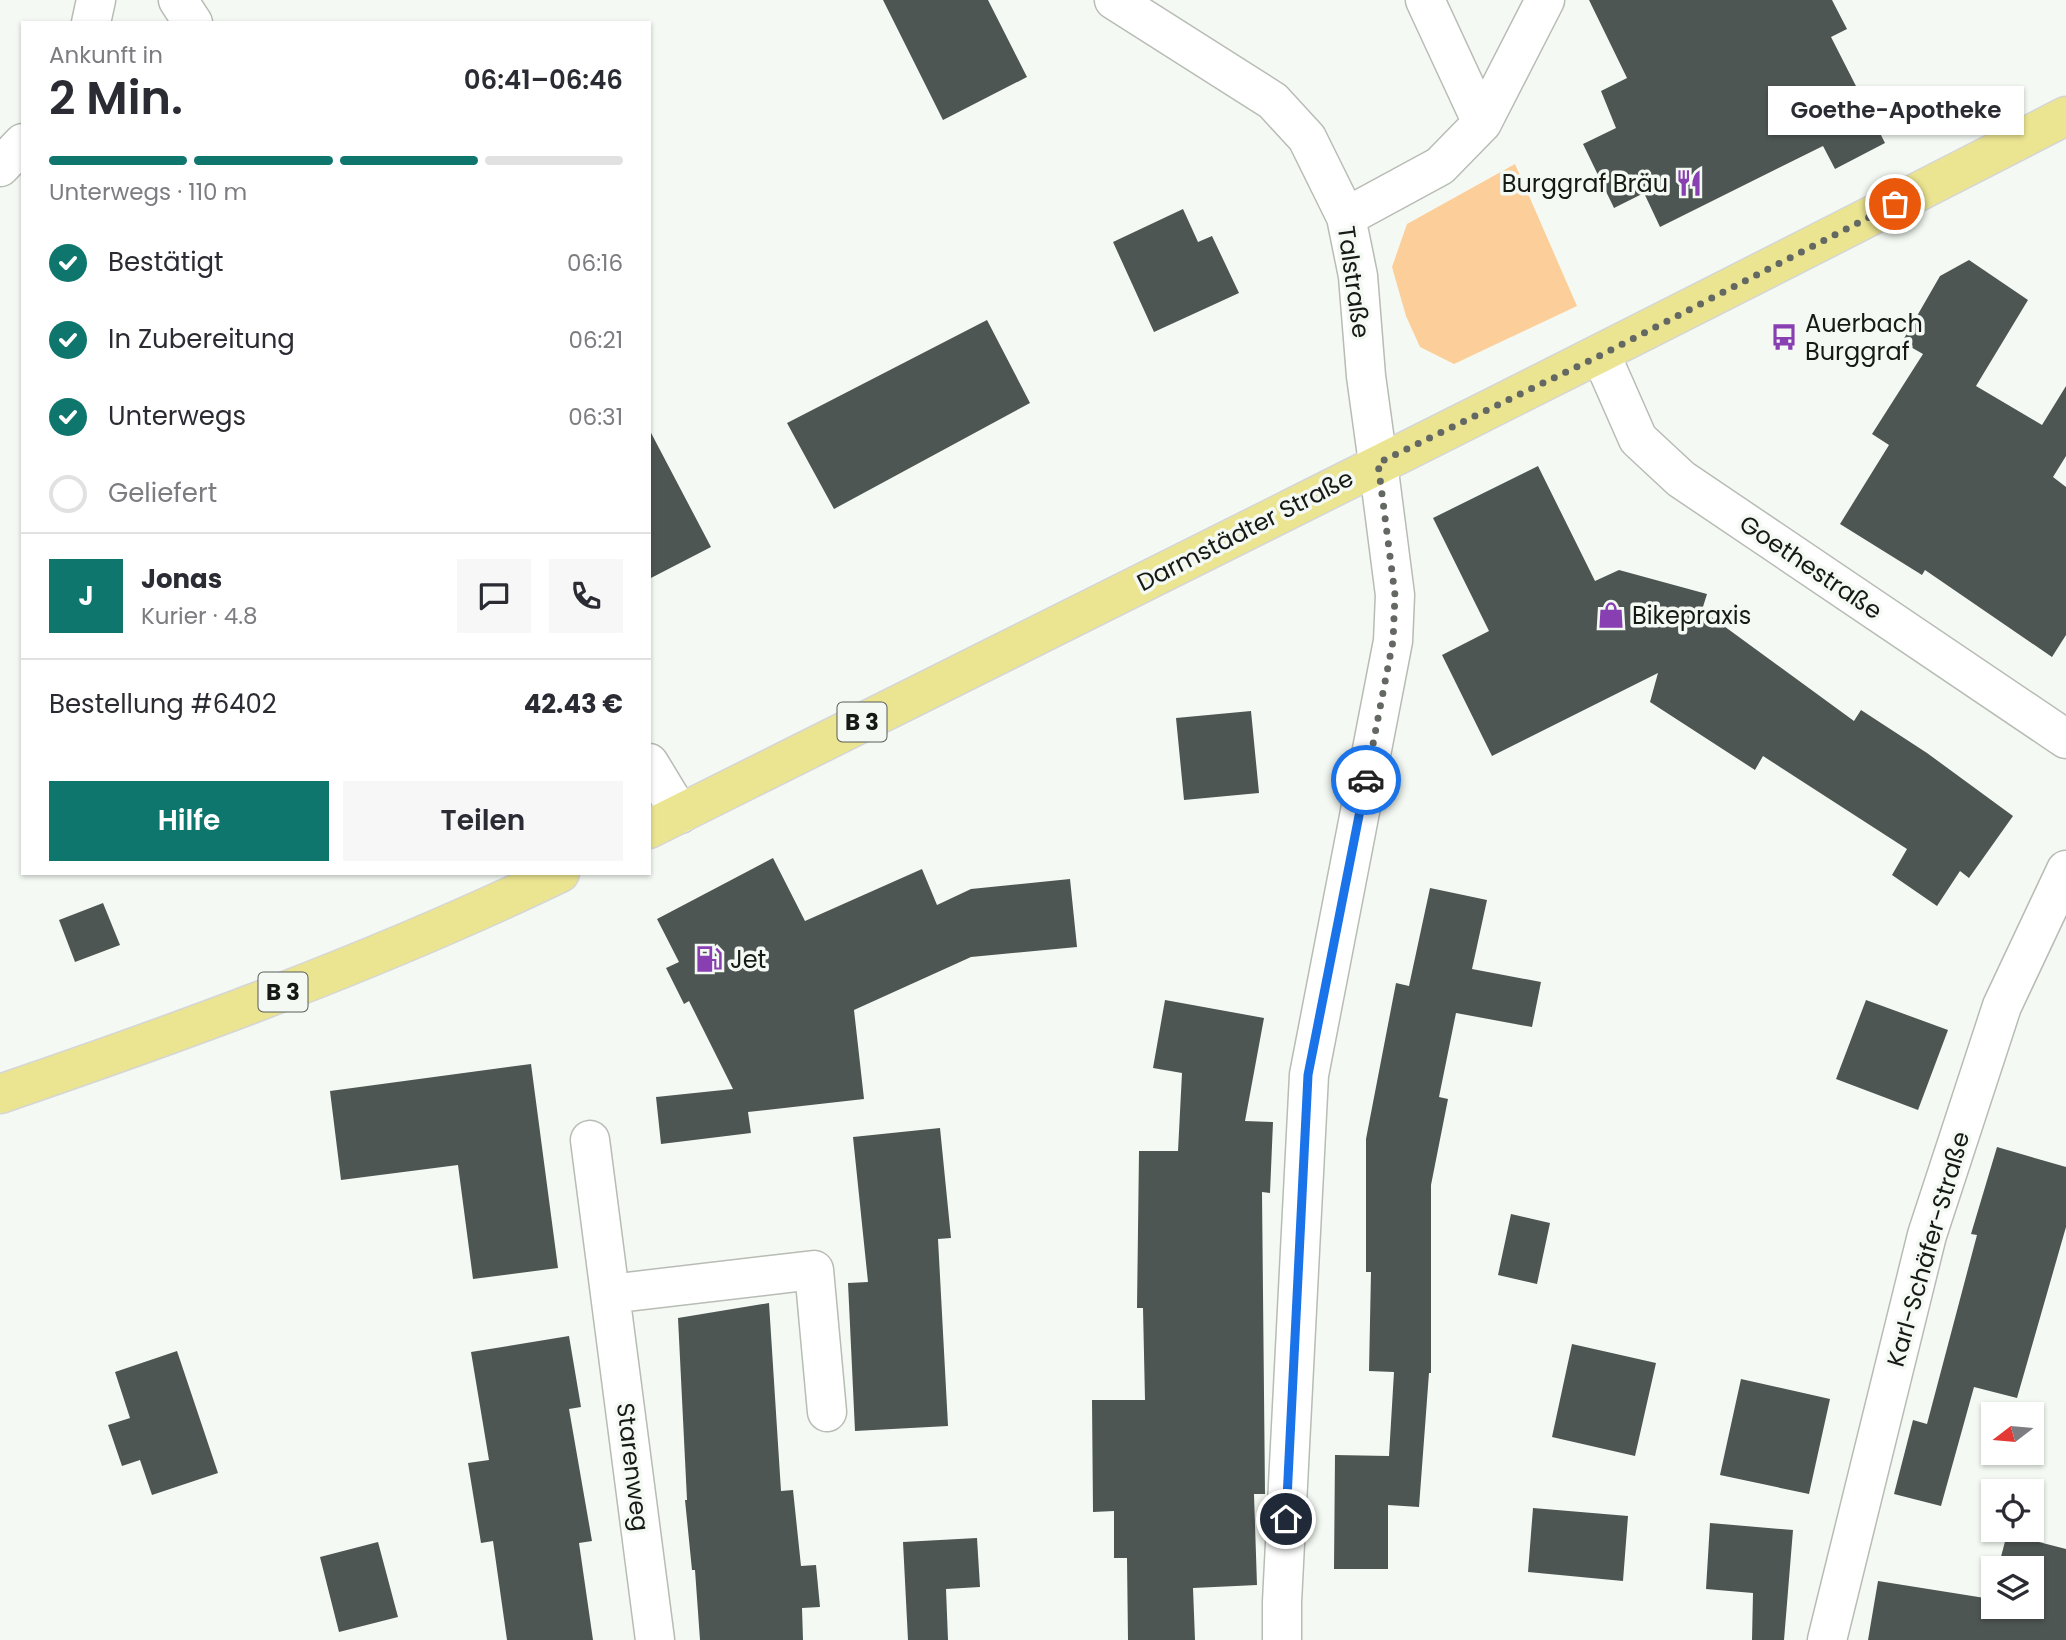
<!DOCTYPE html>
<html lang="de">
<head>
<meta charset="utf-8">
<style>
	:root { --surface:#fff; --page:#f7f7f7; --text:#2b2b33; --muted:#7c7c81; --line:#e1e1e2; --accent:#0f766e }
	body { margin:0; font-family:Poppins,sans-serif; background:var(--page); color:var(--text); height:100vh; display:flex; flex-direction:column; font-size:26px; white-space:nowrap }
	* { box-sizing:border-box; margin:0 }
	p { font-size:23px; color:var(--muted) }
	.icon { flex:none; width:38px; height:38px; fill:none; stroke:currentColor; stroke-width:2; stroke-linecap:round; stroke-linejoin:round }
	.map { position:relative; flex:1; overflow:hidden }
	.side { position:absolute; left:21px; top:21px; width:630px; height:854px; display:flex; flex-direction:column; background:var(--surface); border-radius:0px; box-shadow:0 2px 5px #0004 }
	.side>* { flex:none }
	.needle { width:46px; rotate:254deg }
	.buttons { position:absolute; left:1981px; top:1402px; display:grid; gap:14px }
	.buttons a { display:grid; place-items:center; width:63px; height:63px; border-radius:0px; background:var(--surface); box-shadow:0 2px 5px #0004; font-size:35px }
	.pin { position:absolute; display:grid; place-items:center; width:60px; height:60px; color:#fff; margin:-30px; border:4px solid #fff; border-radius:50%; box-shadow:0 2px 7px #0007 }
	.courier { position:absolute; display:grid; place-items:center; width:70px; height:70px; margin:-35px; border:5px solid #1a73e8; border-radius:50%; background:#fff; color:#222; box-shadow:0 2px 9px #0007 }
	.bubble { position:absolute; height:49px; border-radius:0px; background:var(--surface); box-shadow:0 2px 5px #0004; font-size:23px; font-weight:600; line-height:49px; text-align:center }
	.summary em { font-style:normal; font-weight:600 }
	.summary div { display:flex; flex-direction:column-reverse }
	.summary { display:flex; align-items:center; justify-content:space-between; height:119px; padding:0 28px }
	h1 { font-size:46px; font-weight:600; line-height:52px }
	.bar { display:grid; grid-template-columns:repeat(4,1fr); gap:10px 7px; align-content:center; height:84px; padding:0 28px }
	.bar i { height:9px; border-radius:5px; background:var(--line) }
	.bar .active { background:var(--accent) }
	.bar p { grid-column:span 4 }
	.line { display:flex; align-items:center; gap:18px; padding:0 28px; border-top:2px solid var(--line) }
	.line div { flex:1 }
	.round { display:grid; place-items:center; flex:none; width:74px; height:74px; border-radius:0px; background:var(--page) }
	ol { padding:0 28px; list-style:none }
	li { display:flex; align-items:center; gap:21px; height:77px }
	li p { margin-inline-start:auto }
	li .icon { padding:7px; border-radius:50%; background:var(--accent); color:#fff; stroke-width:4 }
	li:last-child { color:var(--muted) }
	li i { width:38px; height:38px; border:4px solid var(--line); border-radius:50% }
	.cta { display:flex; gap:14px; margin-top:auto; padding:14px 28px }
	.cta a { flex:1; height:80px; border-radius:0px; background:var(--accent); color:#fff; font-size:28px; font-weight:600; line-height:80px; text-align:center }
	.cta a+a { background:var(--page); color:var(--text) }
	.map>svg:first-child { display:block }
	.green { fill:#fcce99 }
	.building { fill:#4e5653 }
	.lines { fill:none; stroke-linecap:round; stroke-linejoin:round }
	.minor-casing { stroke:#b7bcb5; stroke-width:41 }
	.tertiary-casing { stroke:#b7bcb5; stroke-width:41 }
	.primary-casing { stroke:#d5d6d5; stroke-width:41 }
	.minor { stroke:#fff; stroke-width:38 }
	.tertiary { stroke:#fff; stroke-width:38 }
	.primary { stroke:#ebe592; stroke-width:38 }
	.done { stroke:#646863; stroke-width:7; stroke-dasharray:0 12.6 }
	.route { stroke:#1a73e8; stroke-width:9 }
	.labels { text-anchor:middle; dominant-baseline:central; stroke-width:7; stroke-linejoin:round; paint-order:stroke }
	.shield { fill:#f4faf3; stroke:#595c58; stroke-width:2 }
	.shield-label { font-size:23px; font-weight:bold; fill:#171916 }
	.poi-label { font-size:24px; fill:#171916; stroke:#f4faf3; text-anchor:start }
	.street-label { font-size:24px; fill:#171916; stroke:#f4faf3 }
</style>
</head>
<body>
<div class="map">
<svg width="2066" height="1640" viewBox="0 0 2066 1640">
	<rect width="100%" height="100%" fill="#f4faf3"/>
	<path class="green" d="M1515 164 1577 306 1454 364 1420 347 1406 316 1392 267 1407 224Z"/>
	<path class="building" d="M883 0H988L1027 77 943 120Z
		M1589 0H1832L1847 29 1831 37 1885 143 1835 169 1823 146 1660 227 1644 193 1614 208 1583 144 1616 128 1601 91 1627 78Z
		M1183 209 1198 242 1212 236 1239 293 1154 332 1113 242Z
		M1969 260 2028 300 1976 386 2042 425 2066 386V456L2053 477 2066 487V635L2052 657 1925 570 1922 575 1840 524 1889 445 1872 434 1923 354 1902 342 1940 276Z
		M987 320 1030 403 834 509 787 423Z
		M649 429 711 547 649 579Z
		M1538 466 1595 581 1619 570 1707 594 1702 610 1854 721 1861 710 1927 753 2013 816 1969 878 1960 871 1937 906 1892 875 1907 849 1763 756 1755 770 1650 702 1658 673 1492 756 1442 655 1489 631 1433 518Z
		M1251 711 1259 793 1184 800 1176 718Z
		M773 858 805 921 922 869 937 905 971 889 1070 879 1077 947 971 957 854 1010 864 1099 748 1112 751 1133 661 1144 656 1097 733 1089 689 1001 684 1004 666 968 679 962 657 919Z
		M1430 888 1487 900 1472 969 1541 982 1532 1027 1456 1013 1439 1097 1448 1099 1431 1185V1373H1429L1419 1507 1388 1505V1569H1334L1335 1455 1389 1456 1394 1372 1369 1371 1371 1272H1366V1139L1396 983 1409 986Z
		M103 903 120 945 75 962 59 920Z
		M1165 1000 1264 1018 1245 1121 1273 1122 1270 1193 1262 1192 1265 1494H1254L1257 1585 1193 1588 1195 1640H1128L1127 1558H1114V1511L1093 1512 1092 1400H1145L1143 1308H1137L1139 1151H1178L1182 1073 1153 1068Z
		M1866 1000 1948 1030 1918 1110 1836 1079Z
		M531 1064 558 1268 473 1279 458 1165 341 1180 330 1091Z
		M940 1128 951 1238 938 1239 948 1426 855 1431 848 1283 868 1282 853 1137Z
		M1997 1147 2066 1167V1227L2017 1398 1974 1387 1941 1506 1894 1494 1913 1420 1927 1424 1977 1235 1971 1234Z
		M1511 1214 1550 1223 1537 1284 1498 1275Z
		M769 1303 781 1491 793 1490 801 1566 816 1565 820 1607 802 1608 803 1640H700L695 1570H692L685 1500H687L678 1318Z
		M569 1336 581 1407 569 1409 592 1541 579 1543 593 1640H507L493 1541 481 1543 468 1463 489 1460 471 1352Z
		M1572 1344 1656 1363 1635 1456 1552 1437Z
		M177 1351 218 1473 152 1495 140 1460 122 1466 108 1425 130 1418 115 1372Z
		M1741 1379 1830 1399 1809 1494 1720 1475Z
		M1533 1508 1628 1516 1623 1581 1528 1572Z
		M1710 1523 1793 1530 1784 1640H1752L1753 1593 1706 1589Z
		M2007 1534 2066 1549V1640H1868L1878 1581 1991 1599 1993 1589V1606H2032V1568H1998Z
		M977 1538 980 1587 946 1589 948 1640H908L903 1542Z
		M378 1542 398 1617 339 1632 320 1557Z"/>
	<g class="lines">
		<defs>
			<path id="minor" d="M178 0 193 23
				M1114 0 1273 101 1307 138 1346 217 1358 276 1366 376 1378 463
				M1425 0 1482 123
				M91 23 96 0
				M0 167 23 143
				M1346 217 1440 166 1482 123 1545 0
				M1601 355 1638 439 1681 479 2066 739
				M649 763 680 814
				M590 1140 655 1640
				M610 1294 814 1270 827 1412
				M1827 1640 1927 1235 2002 1006 2066 870"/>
			<path id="tertiary" d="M1282 1640V1602L1309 1075 1393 641 1395 595 1378 463"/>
			<path id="primary" d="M649 829C1122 593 1596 358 2066 116
				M0 1094C190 1029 379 960 560 873"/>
		</defs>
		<use href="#minor" class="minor-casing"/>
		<use href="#tertiary" class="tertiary-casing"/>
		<use href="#primary" class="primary-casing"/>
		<use href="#minor" class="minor"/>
		<use href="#tertiary" class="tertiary"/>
		<use href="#primary" class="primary"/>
	</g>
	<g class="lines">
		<path class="done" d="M1366 780 1393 641 1395 595 1378 463 1601 355 1895 204"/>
		<path class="route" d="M1286 1519 1308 1075 1366 780"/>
	</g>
	<defs>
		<symbol id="restaurant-bare" viewBox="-9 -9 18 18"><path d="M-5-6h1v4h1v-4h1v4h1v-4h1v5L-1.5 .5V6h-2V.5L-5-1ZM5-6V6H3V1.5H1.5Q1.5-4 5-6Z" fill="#883fb1" stroke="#f4faf3" stroke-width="2.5" paint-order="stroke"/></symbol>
		<symbol id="bus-bare" viewBox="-9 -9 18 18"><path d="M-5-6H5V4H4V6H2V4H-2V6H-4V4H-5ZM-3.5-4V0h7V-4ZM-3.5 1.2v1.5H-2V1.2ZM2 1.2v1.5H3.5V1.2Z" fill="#883fb1" stroke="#f4faf3" stroke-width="2.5" paint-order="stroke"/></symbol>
		<symbol id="shop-bare" viewBox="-9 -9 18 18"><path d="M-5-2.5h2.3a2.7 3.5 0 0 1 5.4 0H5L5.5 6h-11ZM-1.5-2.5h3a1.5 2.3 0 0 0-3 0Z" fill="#883fb1" stroke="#f4faf3" stroke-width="2.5" paint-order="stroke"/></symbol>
		<symbol id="fuel-bare" viewBox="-9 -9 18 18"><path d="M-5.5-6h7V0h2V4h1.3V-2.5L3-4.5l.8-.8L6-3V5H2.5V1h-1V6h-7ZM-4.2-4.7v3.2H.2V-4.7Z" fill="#883fb1" stroke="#f4faf3" stroke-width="2.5" paint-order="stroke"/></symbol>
	</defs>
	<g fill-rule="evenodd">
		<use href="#restaurant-bare" x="1670" y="164" width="38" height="38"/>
		<use href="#bus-bare" x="1765" y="318" width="38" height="38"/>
		<use href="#shop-bare" x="1592" y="596" width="38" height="38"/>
		<use href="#fuel-bare" x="690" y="940" width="38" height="38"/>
	</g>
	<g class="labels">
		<g class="shield">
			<rect x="837.5" y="702.5" width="49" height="39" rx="5"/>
			<rect x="258.5" y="972.5" width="49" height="39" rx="5"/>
		</g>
		<g class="shield-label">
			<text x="862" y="722">B 3</text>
			<text x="283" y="992">B 3</text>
		</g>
		<g class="poi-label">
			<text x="1668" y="183" text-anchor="end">Burggraf Bräu</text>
			<text x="1805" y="323">Auerbach<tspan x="1805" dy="28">Burggraf</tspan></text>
			<text x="1632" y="615">Bikepraxis</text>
			<text x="730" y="959">Jet</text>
		</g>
		<g class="street-label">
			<text transform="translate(1354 282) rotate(82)">Talstraße</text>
			<text transform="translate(1245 530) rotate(-27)">Darmstädter Straße</text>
			<text transform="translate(1811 567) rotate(34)">Goethestraße</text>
			<text transform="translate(1928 1249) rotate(-74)">Karl-Schäfer-Straße</text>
			<text transform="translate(633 1467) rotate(83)">Starenweg</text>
		</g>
	</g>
</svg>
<div class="buttons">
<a><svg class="needle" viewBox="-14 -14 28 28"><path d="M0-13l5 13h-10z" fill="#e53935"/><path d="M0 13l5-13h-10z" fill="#7c7c81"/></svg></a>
<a><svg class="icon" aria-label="locate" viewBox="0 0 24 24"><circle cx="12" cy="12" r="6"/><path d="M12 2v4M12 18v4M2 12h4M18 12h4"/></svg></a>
<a><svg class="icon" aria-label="layers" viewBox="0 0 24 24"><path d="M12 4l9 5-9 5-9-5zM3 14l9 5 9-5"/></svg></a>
</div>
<div class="pin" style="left:1895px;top:204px;background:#ea580c"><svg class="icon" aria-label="bag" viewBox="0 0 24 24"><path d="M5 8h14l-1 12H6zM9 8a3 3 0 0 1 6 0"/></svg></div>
<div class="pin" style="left:1286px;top:1519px;background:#1f2937"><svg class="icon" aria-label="home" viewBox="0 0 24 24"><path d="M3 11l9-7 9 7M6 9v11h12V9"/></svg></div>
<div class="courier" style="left:1366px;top:780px"><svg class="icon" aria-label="car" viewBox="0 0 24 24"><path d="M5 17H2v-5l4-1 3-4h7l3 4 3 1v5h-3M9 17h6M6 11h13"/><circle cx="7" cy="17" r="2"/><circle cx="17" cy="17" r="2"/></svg></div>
<div class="bubble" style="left:1768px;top:86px;width:256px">Goethe-Apotheke</div>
<section class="side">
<div class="summary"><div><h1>2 Min.</h1><p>Ankunft in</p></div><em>06:41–06:46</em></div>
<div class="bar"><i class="active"></i><i class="active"></i><i class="active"></i><i></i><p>Unterwegs · 110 m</p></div>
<ol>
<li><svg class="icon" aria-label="check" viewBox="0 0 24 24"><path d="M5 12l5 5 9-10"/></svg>Bestätigt<p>06:16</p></li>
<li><svg class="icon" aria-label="check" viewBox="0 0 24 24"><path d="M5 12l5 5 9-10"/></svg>In Zubereitung<p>06:21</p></li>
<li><svg class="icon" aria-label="check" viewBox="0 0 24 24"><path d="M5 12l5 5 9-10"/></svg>Unterwegs<p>06:31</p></li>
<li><i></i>Geliefert</li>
</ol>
<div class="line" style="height:126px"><b class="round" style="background:var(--accent);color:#fff">J</b><div><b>Jonas</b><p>Kurier · 4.8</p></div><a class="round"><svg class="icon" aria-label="chat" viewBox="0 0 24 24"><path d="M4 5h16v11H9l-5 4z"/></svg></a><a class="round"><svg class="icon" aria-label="phone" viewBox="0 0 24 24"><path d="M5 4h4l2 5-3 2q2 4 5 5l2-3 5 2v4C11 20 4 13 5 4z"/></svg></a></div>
<div class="line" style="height:91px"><div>Bestellung #6402</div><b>42.43 €</b></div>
<div class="cta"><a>Hilfe</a><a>Teilen</a></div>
</section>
</div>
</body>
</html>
